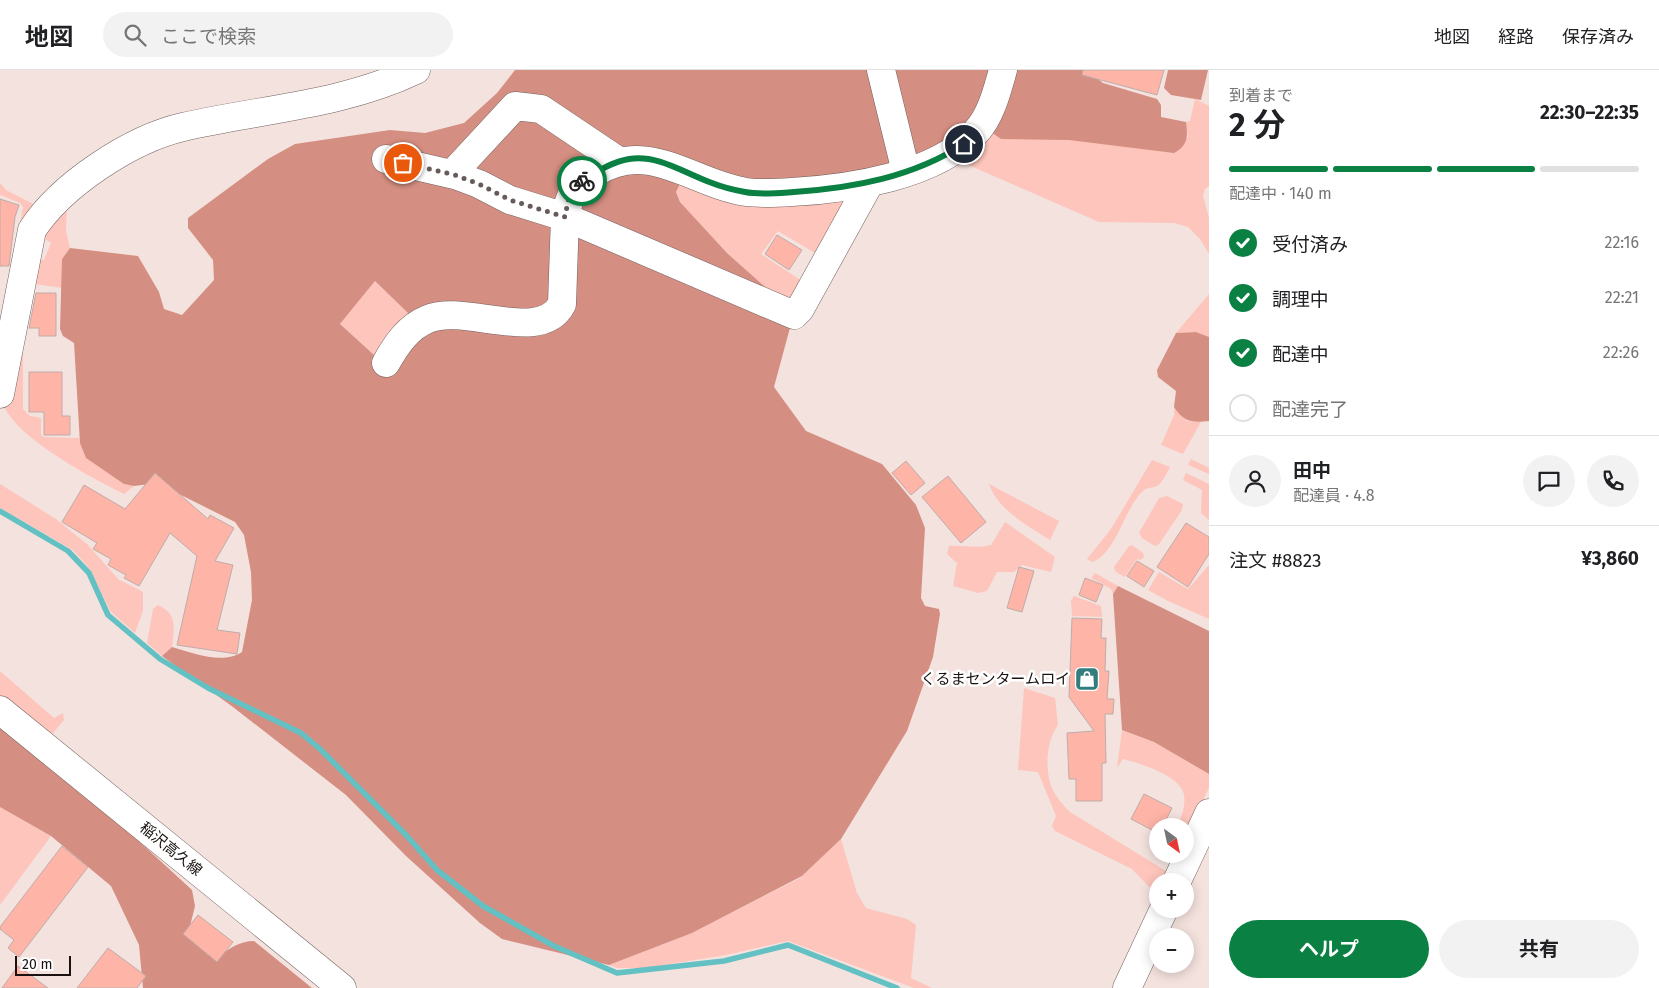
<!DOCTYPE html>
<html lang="ja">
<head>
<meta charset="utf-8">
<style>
	:root { --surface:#fff; --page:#f2f2f2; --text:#202124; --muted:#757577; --line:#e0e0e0; --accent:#0b8043 }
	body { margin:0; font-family:"Fira Sans","Noto Sans JP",sans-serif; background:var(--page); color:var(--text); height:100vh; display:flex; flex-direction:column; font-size:19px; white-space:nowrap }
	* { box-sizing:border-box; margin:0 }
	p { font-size:16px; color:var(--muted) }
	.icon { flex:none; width:28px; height:28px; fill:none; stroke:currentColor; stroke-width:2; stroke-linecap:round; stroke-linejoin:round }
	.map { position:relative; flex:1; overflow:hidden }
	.details { display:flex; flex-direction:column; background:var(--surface); width:450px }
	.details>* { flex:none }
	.needle { width:32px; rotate:147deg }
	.tools { position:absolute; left:1149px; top:748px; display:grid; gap:10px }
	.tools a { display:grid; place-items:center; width:45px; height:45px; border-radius:50%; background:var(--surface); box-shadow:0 2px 12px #0003; font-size:25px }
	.scale { position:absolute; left:15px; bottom:12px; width:56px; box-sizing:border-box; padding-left:5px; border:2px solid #191211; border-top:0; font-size:14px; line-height:18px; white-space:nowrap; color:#191211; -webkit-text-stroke:4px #fff; paint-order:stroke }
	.pin { position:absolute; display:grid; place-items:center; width:42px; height:42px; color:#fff; margin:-21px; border:2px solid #fff; border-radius:50%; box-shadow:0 1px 5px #0007 }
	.courier { position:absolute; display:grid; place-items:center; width:50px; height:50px; margin:-25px; border:4px solid #0b8043; border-radius:50%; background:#fff; color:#222; box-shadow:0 1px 6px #0007 }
	.headline em { font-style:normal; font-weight:700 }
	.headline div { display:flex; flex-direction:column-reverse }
	.headline { display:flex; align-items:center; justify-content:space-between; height:85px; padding:0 20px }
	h1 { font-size:32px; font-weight:700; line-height:38px }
	.bar { display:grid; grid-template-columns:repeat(4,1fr); gap:8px 5px; align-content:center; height:60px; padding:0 20px }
	.bar i { height:6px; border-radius:4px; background:var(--line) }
	.bar .current { background:var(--accent) }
	.bar p { grid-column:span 4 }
	.line { display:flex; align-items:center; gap:12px; padding:0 20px; border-top:1px solid var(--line) }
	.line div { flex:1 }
	.round { display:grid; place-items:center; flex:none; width:52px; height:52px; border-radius:26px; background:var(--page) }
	ol { padding:0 20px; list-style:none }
	li { display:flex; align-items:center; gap:15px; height:55px }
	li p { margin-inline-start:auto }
	li .icon { padding:5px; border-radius:50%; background:var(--accent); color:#fff; stroke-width:4 }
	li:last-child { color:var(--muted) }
	li i { width:28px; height:28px; border:2px solid var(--line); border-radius:50% }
	.action { display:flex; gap:10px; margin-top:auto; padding:10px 20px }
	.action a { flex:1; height:58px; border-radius:30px; background:var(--accent); color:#fff; font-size:20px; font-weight:700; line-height:58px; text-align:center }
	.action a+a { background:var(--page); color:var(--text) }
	header { display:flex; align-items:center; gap:30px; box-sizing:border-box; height:70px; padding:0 25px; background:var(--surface); border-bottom:1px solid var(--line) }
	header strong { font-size:24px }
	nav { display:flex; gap:28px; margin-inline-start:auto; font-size:18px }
	.search { width:350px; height:45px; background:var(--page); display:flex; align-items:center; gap:12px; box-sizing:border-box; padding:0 18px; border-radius:28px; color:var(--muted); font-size:19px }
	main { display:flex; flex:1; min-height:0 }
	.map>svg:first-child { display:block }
	.green { fill:#fdc5bb }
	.forest { fill:#d58e82; fill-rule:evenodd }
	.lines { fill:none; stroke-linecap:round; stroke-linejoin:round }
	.stream { stroke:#63c0c3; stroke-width:5.5 }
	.building { fill:#feb4a7; stroke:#beaca9 }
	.minor-casing { stroke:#72625f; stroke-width:29 }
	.major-casing { stroke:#72625f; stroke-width:29 }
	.minor { stroke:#fff; stroke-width:28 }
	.major { stroke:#fff; stroke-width:28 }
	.done { stroke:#665b59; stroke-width:5; stroke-dasharray:0 9 }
	.route { stroke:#0b8043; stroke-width:6 }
	.labels { text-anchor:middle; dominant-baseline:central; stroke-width:5; stroke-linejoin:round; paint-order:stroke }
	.poi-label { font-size:15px; fill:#191211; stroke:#fff; text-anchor:end }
	.street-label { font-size:15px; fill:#191211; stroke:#fff }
</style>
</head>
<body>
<header>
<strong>地図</strong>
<div class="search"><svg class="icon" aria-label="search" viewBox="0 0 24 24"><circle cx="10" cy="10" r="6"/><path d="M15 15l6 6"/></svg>ここで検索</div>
<nav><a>地図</a><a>経路</a><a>保存済み</a></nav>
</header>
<main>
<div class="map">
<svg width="1209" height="918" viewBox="0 0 1209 918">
	<rect width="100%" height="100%" fill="#f4e2de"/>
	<path class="green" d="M1195 29 1209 36V116L1205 119 1203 126 1209 148V184L1200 169 1188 157 1174 153 1099 152 957 90 988 60 1001 69 1188 68 1186 52 1190 51Z
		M683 108 849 130 820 186 778 161 761 184 805 213 790 239 727 183 680 132 676 122Z
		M0 113 6 120 39 137 13 194 23 137 20 133 0 125Z
		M67 132 66 161 70 178 62 189V218L27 213 32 188 44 190 51 173 39 165Z
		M375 211 408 243 374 285 340 254Z
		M1209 224V267L1196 262 1176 263Z
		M23 269V339L30 346 41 348V365L44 367 79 368 80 373 124 414 134 416 124 424C94 409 5 363 2 328Z
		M1174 337 1187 351 1201 352 1183 384 1161 375 1174 345Z
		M1191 389 1209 398V404L1188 395Z
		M1152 390 1170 397C1167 403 1163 412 1157 416 1153 418 1147 417 1143 421 1124 438 1117 483 1092 492L1087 489 1111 459Z
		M1186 403 1209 414V450L1201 443 1202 420 1183 410Z
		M0 414 56 449 88 475 118 509 143 522V541L135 563 110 541 90 499 73 480 0 438Z
		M989 414 1059 451 1050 470C1028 456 998 440 989 414Z
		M1167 426 1183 434 1182 440 1159 474 1155 476 1142 468 1139 463 1159 428Z
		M1005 452 1055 487 1051 502 1022 495 1014 502H997L987 521 978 523 953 516 957 493 947 484 949 476C963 475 977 479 991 475Z
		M1132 475 1143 483 1144 487 1141 490 1137 489 1125 507 1116 502 1114 497 1129 476Z
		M1209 495V549L1168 531 1148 520 1159 502 1188 519Z
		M1095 503 1118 516 1113 524 1111 519 1091 508Z
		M1074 526 1101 536 1102 547 1072 546 1071 530Z
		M158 535C178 544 174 558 172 577L162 586 147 573 153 539Z
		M0 601 54 648 63 643 64 650 53 663 47 662 0 626Z
		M1024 618 1055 628 1058 655C1046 672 1045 697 1051 716 1055 726 1063 735 1070 742L1166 801 1162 811H1158L1157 816 1151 819 1132 799 1055 761 1052 756 1056 746 1038 702 1018 700Z
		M1122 660 1154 672 1209 704V718L1185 766V756H1178C1181 747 1186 735 1184 725 1181 706 1140 693 1123 689L1117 698Z
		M0 737 51 766 0 835Z
		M841 769 857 823 866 838 907 849 916 855 911 908 932 918H914L788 871 726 885 645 898H617L609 895 692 863 800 808Z"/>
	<path class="forest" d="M515 0H1095L1097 8 1103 13 1157 29 1161 35V47L1186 52C1188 67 1188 75 1174 83L1069 70 1001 69 988 60 946 80 811 117 683 108 676 122 680 132 727 183 790 239 791 254 774 317 806 361 882 394 916 435 925 458 921 528 925 536 939 539 940 544 933 587 907 661 841 769 802 806 692 863 609 895 502 869 480 853 406 786 346 725 233 637 162 586 172 577C194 583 222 595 242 582L252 530 251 502 244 465 235 452 157 413 134 416 124 414 86 388 80 373 74 273 63 266 60 259 62 189 70 178 138 186 159 222 164 239 182 245 214 210 213 190 188 158V148L268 89 295 74 390 60 425 63 464 53 497 23ZM375 211 408 243 374 285 340 254Z
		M1168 0H1208L1201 30 1171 25 1164 18Z
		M1196 262 1209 267V351C1192 353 1184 352 1174 337L1176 321 1158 307 1157 300 1176 263Z
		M1118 516 1209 561V704L1154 672 1122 660 1113 524Z
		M0 656 130 763 192 820 195 836 188 864 217 887C229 879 239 871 254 871L312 918H143L139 875 111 816 51 766 0 737Z"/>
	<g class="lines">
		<path class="stream" d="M0 441 68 481 89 503 108 545 160 589 208 618 301 663 320 679 406 765 437 800 483 836 554 876 617 903 724 891 788 875 897 918"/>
	</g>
	<path class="building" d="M1083 0H1164L1157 25 1082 5Z
		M0 129 19 135 15 147 9 196H0Z
		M777 165 802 180 789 200 765 184Z
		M36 223H56V266H39V258H29Z
		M29 302H62V346H70V365H44V342H29Z
		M906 391 925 413 911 425 892 403Z
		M155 403 208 449 210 445 234 458 215 491 233 495 217 560 240 563 237 584 177 575 197 486 170 463 139 516 124 508 126 505 108 495 111 489 93 479 97 473 62 452 84 415 125 439Z
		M948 406 986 452 961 473 922 427Z
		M1186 453 1209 467V484L1188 517 1157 497Z
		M1137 491 1154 501 1144 517 1127 506Z
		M1019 497 1034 501 1022 542 1007 538Z
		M1085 508 1103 515 1096 532 1079 525Z
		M1072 548 1102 549 1101 568H1106L1105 601H1109L1107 629H1114L1113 644H1105L1106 693H1102V731H1076V709H1069L1067 663 1094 661 1069 627Z
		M1144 724 1172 738 1163 756H1158V763L1131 749Z
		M62 776 88 797 19 887 8 878 14 870 0 859V857Z
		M198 845 233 872 217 892 183 864Z
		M108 878 146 906 137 918H77Z
		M18 896 48 918H2Z"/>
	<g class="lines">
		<defs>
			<path id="minor" d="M881 0 906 102
				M452 104 515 36 541 39 620 92
				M869 114 800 239 794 245 565 147C570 123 574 116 595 103 648 68 693 114 746 122 761 124 777 123 792 122 849 119 936 106 976 62 991 46 997 21 1003 0
				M386 293C396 275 408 257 428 249 464 233 541 275 562 234L565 147 510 130 479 114 455 105 386 89
				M0 324 32 160C61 115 131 69 183 57 261 39 343 35 416 0"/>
			<path id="major" d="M0 640 342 918
				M1177 811 1209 743
				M1127 918 1164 839"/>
		</defs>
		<use href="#minor" class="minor-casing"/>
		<use href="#major" class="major-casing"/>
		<use href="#minor" class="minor"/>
		<use href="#major" class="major"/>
	</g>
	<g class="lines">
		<path class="done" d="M403 93 455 105 479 114 510 130 565 147 569 126 582 111"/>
		<path class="route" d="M582 111C597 102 611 92 629 89 658 84 686 104 712 113 722 117 734 120 745 122 760 125 779 123 794 122 853 118 913 107 964 74"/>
	</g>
	<defs>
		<symbol id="shop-square" viewBox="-11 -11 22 22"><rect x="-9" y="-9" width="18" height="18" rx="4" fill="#347d7f" stroke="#fff"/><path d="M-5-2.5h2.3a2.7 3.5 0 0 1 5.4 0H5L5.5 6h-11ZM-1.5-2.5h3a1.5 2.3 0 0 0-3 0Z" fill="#fff"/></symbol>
	</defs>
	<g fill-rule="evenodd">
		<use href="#shop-square" x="1073" y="595" width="28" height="28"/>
	</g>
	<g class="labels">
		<g class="poi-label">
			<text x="1070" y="609">くるまセンタームロイ</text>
		</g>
		<g class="street-label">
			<text transform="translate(171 779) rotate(39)">稲沢高久線</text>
		</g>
	</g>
</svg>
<div class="tools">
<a><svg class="needle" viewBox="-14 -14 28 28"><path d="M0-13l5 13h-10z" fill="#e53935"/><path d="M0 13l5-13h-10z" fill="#757577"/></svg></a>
<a>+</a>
<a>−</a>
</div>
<div class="scale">20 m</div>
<div class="pin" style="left:403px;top:93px;background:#ea580c"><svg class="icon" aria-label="bag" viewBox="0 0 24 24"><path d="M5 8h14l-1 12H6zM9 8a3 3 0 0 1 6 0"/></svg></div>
<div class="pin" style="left:964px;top:74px;background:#1f2937"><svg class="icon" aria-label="home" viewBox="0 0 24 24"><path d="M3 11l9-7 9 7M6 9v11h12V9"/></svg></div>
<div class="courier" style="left:582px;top:111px"><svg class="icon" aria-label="bike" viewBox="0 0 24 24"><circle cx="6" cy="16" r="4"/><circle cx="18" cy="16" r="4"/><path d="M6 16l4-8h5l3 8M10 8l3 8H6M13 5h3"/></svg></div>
</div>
<section class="details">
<div class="headline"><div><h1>2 分</h1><p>到着まで</p></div><em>22:30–22:35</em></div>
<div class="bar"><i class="current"></i><i class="current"></i><i class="current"></i><i></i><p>配達中 · 140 m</p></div>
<ol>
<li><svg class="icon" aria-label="check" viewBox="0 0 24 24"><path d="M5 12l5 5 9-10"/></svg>受付済み<p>22:16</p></li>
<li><svg class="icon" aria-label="check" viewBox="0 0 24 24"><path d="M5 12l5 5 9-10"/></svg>調理中<p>22:21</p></li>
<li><svg class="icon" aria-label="check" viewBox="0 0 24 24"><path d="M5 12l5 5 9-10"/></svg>配達中<p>22:26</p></li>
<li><i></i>配達完了</li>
</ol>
<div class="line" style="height:90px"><a class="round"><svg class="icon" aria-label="person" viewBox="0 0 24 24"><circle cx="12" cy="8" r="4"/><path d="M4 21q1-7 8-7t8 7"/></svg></a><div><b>田中</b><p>配達員 · 4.8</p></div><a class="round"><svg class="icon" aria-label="chat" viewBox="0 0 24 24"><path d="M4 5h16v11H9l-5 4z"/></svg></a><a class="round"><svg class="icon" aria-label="phone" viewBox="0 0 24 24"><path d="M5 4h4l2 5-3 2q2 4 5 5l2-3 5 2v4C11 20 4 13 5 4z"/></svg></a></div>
<div class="line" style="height:65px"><div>注文 #8823</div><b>¥3,860</b></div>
<div class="action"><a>ヘルプ</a><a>共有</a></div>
</section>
</main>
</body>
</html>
